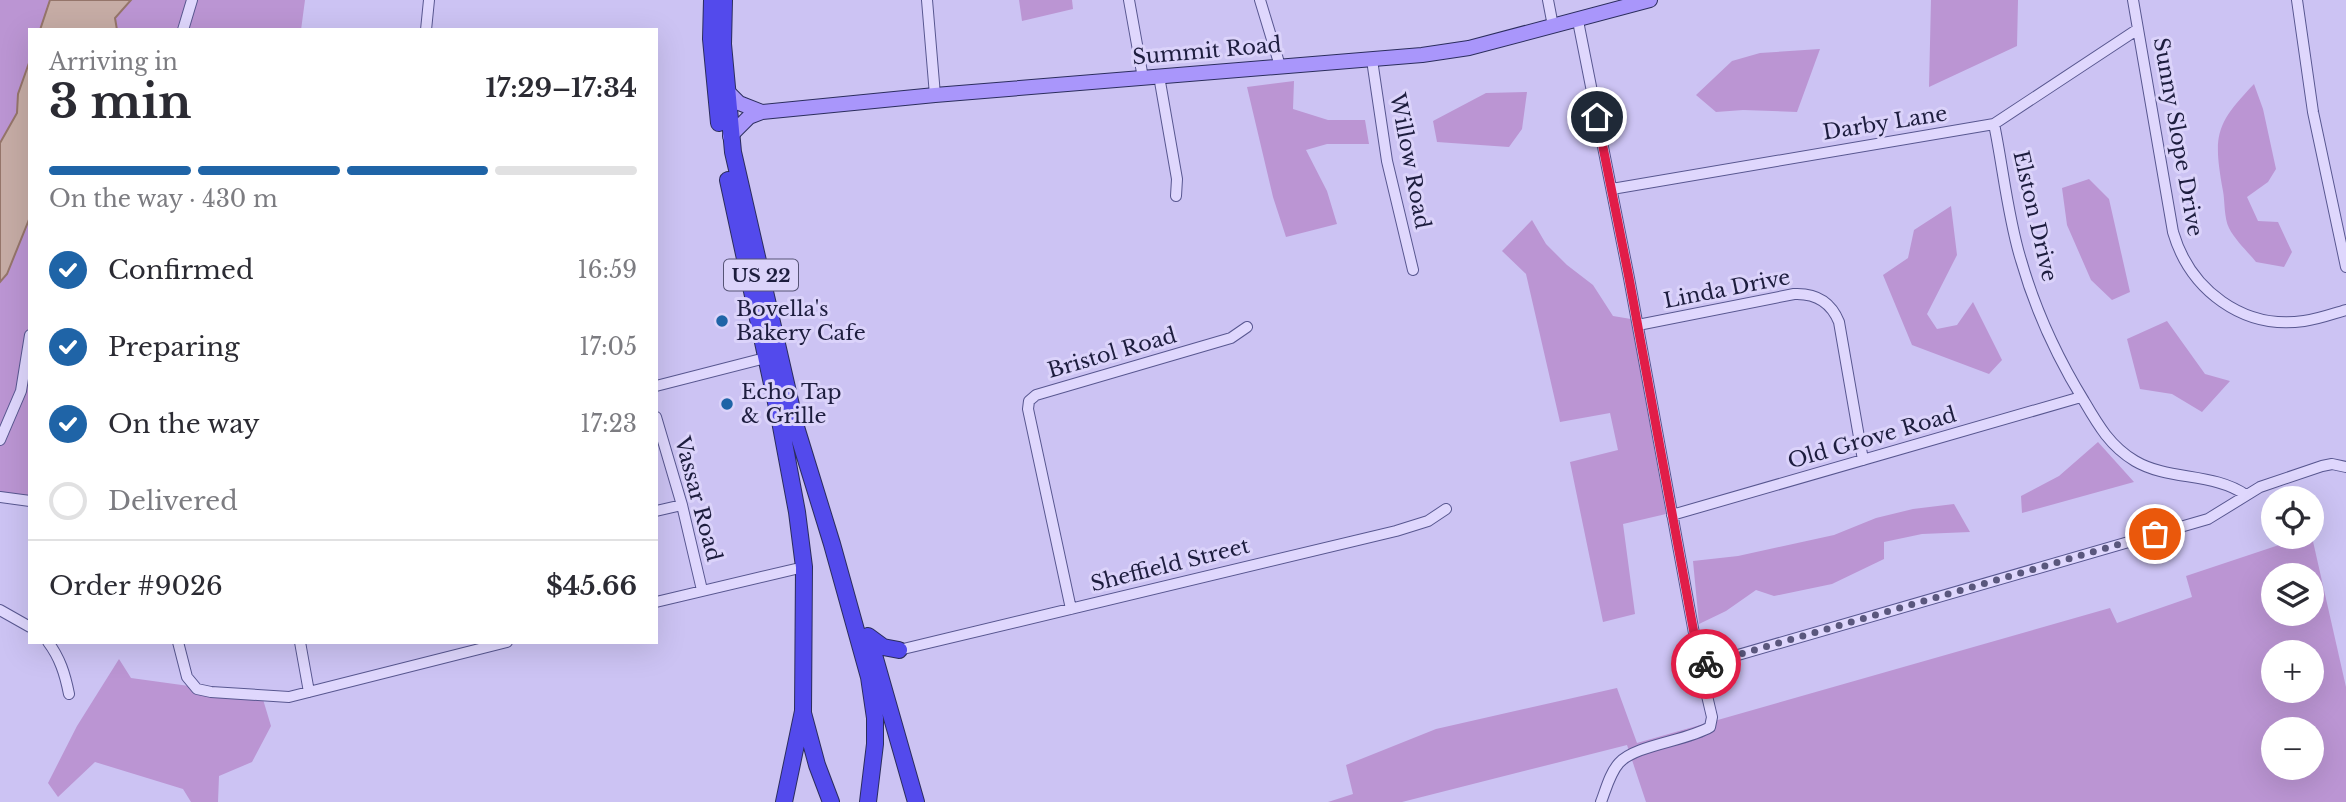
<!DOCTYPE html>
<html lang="en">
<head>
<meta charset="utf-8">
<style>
	:root { --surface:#fff; --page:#f7f7f7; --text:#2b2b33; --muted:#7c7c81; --line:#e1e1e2; --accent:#1f64a7 }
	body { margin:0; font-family:"Libre Baskerville",serif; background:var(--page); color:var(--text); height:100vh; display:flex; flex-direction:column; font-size:26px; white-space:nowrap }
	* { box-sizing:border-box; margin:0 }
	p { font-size:23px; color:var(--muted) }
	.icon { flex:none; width:38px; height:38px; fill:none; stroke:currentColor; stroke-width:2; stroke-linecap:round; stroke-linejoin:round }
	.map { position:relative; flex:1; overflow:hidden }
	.details { position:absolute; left:28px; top:28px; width:630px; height:616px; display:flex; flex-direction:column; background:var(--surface); border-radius:0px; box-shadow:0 7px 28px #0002 }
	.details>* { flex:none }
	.controls { position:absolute; left:2261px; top:486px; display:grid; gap:14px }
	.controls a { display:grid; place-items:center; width:63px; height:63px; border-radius:50%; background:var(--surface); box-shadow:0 7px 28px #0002; font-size:35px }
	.pin { position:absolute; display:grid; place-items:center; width:60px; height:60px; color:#fff; margin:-30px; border:4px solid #fff; border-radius:50%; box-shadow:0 2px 7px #0007 }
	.courier { position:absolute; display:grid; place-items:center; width:70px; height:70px; margin:-35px; border:5px solid #e11d48; border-radius:50%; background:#fff; color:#222; box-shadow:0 2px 9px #0007 }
	.overview em { font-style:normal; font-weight:700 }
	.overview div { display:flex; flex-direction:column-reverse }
	.overview { display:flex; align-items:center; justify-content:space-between; height:119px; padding:0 21px }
	h1 { font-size:46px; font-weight:700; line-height:52px }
	.bar { display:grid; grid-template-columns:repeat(4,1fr); gap:10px 7px; align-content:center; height:84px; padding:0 21px }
	.bar i { height:9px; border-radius:5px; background:var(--line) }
	.bar .on { background:var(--accent) }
	.bar p { grid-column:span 4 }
	.line { display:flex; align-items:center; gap:18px; padding:0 21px; border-top:2px solid var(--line) }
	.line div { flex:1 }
	ol { padding:0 21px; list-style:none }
	li { display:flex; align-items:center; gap:21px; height:77px }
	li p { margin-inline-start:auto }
	li .icon { padding:7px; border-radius:50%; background:var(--accent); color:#fff; stroke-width:4 }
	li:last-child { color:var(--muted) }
	li i { width:38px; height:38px; border:4px solid var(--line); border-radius:50% }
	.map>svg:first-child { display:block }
	.green { fill:#bb95d3; fill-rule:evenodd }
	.water { fill:#c6aca5; stroke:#95756a; stroke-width:2 }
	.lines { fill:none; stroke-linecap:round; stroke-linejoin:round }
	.minor-casing { stroke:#585790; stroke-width:12 }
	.major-casing { stroke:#2b2d5d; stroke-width:16 }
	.highway-casing { stroke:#2b2d5d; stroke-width:18 }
	.minor { stroke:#dfd7fd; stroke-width:10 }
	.major { stroke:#a996fb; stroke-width:14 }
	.highway { stroke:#534aec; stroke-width:16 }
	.done { stroke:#5a577d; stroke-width:7; stroke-dasharray:0 12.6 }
	.route { stroke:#e11d48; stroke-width:9 }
	.poi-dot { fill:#1f64a7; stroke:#dbd3fa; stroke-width:2.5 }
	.labels { text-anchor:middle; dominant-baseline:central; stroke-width:6; stroke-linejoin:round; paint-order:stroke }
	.shield { fill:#dbd3fa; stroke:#565476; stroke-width:2 }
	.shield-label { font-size:19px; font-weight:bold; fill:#1d1d3e }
	.street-label { font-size:21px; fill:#1d1d3e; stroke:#dbd3fa }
	.poi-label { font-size:21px; fill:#1d1d3e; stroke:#dbd3fa; text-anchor:start }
</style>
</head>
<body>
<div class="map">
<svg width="2346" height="802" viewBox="0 0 2346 802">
	<rect width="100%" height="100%" fill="#ccc3f3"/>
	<path class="green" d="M0 0H305L301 30H30V501L0 497Z
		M1019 0H1072L1073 9 1022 21Z
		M1931 0H2018L2017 46 1929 87Z
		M1820 49 1797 112 1743 110 1716 112 1696 95 1732 61 1760 53Z
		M1294 81 1293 109 1328 120H1365L1369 144H1327L1306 150 1327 191 1337 224 1286 237 1273 197 1247 87Z
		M2254 84 2263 109 2276 169 2268 182 2247 197 2258 221 2278 222 2292 252 2284 267 2256 262C2248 252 2235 240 2229 228 2224 218 2225 202 2223 191 2213 135 2215 125 2254 84Z
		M1527 92 1522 129 1509 147 1437 142 1433 121 1486 93Z
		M2089 179 2109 199 2130 292 2112 300 2091 280 2067 225 2062 188Z
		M1951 206 1957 255 1927 314 1937 329 1957 325 1973 302 2002 360 1989 374 1912 345 1883 275 1908 258 1914 230Z
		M1532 220 1546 244 1567 265 1593 285 1613 316 1631 319 1666 514 1623 524 1635 614 1603 622 1570 462 1618 450 1610 413 1560 422 1526 274 1502 251Z
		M2167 321 2205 374 2230 381 2202 412 2172 394 2140 389 2127 339Z
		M2098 442 2134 482 2022 513 2021 496 2059 476Z
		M1954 504 1970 532 1922 534 1884 542V559L1832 584 1774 596 1756 590 1726 611 1699 624 1693 561 1738 556 1834 535 1876 518 1913 509Z
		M2303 537H2312L2346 687V802H1646L1627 745 1402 802H1328L1353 794 1346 765 1436 729 1617 688 1637 743 2110 608 2117 623 2192 597 2186 576ZM2273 576H2312V614H2273ZM2273 653H2312V691H2273ZM2273 730H2312V768H2273Z
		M119 659 131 678 262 696 271 726 252 762 219 776 218 802H191L183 789 95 762 58 797 48 783 77 726Z"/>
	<path class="water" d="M50 0H131L115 18 117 30H40Z
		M30 60V217L7 274 0 282V143L17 113 18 94Z"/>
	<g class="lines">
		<defs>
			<path id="minor" d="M927 0 935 95
				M1129 0 1143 78
				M1260 0 1280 66
				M1548 0 1553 26
				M2133 0 2173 232C2190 290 2243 330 2304 321 2319 319 2332 314 2346 310
				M2297 0 2313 112 2346 267
				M1578 21 1629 278 1700 666 1712 717 1710 727C1687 741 1635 745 1619 763 1610 773 1606 789 1601 802
				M183 30 192 0
				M426 30 429 0
				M1372 60 1387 161 1413 270
				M1159 76 1177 179 1176 196
				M1994 124C2003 167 2008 219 2021 260 2035 309 2057 357 2084 401 2098 425 2110 446 2135 461 2169 481 2213 472 2246 495
				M1612 189 1994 124 2138 29
				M1638 325 1794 294C1816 293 1831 302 1839 322L1863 460
				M656 386 765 358
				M656 417 682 505 702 590
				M0 440 21 391 30 335
				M0 497 30 501
				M656 511 682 505
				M1672 515 2081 397
				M656 602 804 567
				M1071 609 1028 409 1029 401 1036 395 1231 338 1247 327
				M0 610 30 627
				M48 642C60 658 65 674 69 694
				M178 642 187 677 197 689 211 692 289 697 507 642
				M300 642 309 692
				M899 650 1396 531 1428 521 1446 509
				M1700 666 2208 519 2260 487 2322 466 2332 464 2346 467"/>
			<path id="major" d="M727 91 739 103 762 112
				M730 136 749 117 762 112 935 95 1422 55 1469 48 1650 0"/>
			<path id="highway" d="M712 0 711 39 719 123
				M724 0 723 44 733 152 796 427 832 544 869 677 875 718V744L868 802
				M728 180 780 421 797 512 804 567 803 711 784 802
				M868 636 883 647 899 650
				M872 648 916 802
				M803 713 817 765 831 802"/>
		</defs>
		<use href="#minor" class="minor-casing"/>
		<use href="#major" class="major-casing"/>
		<use href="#highway" class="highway-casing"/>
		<use href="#minor" class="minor"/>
		<use href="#major" class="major"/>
		<use href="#highway" class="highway"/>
	</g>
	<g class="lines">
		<path class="done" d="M1706 664 2155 534"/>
		<path class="route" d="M1597 117 1629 278 1700 666 1706 664"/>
	</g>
	<g class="poi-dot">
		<circle cx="722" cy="321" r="7"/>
		<circle cx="727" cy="404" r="7"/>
	</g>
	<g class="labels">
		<rect class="shield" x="724" y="259.5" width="74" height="31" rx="5"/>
		<g class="shield-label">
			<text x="761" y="275">US 22</text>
		</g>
		<g class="street-label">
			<text transform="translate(1207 51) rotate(-5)">Summit Road</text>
			<text transform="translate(1885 123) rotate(-9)">Darby Lane</text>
			<text transform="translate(2178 137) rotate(80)">Sunny Slope Drive</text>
			<text transform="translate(1410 161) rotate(79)">Willow Road</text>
			<text transform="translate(2035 216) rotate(77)">Elston Drive</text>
			<text transform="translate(1727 289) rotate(-11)">Linda Drive</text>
			<text transform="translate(1112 353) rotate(-16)">Bristol Road</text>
			<text transform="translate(1872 438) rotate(-16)">Old Grove Road</text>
			<text transform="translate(698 499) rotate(75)">Vassar Road</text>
			<text transform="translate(1170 565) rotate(-14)">Sheffield Street</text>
		</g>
		<g class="poi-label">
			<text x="736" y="309">Bovella's<tspan x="736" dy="24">Bakery Cafe</tspan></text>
			<text x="741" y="392">Echo Tap<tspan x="741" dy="24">&amp; Grille</tspan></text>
		</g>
	</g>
</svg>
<div class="controls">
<a><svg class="icon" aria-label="locate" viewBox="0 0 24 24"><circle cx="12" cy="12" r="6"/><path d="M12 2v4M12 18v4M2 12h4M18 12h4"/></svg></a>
<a><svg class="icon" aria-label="layers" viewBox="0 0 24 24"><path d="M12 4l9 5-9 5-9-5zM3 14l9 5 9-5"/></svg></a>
<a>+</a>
<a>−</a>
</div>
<div class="pin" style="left:2155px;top:534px;background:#ea580c"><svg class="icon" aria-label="bag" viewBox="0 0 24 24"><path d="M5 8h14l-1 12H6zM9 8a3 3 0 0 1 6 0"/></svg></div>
<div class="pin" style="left:1597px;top:117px;background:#1f2937"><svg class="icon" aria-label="home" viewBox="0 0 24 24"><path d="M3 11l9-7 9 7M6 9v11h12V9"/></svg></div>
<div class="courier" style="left:1706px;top:664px"><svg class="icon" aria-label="bike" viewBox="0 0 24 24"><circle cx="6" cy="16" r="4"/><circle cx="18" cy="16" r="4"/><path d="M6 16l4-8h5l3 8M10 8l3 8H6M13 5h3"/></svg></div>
<section class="details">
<div class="overview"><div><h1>3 min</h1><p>Arriving in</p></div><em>17:29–17:34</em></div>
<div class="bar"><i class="on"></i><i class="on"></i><i class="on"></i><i></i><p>On the way · 430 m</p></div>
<ol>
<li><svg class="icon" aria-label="check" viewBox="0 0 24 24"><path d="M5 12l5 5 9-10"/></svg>Confirmed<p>16:59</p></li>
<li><svg class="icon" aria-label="check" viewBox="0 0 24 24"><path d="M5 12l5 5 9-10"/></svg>Preparing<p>17:05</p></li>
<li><svg class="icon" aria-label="check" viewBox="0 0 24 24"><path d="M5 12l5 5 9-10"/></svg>On the way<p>17:23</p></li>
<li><i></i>Delivered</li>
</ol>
<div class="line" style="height:91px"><div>Order #9026</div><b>$45.66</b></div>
</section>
</div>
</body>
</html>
